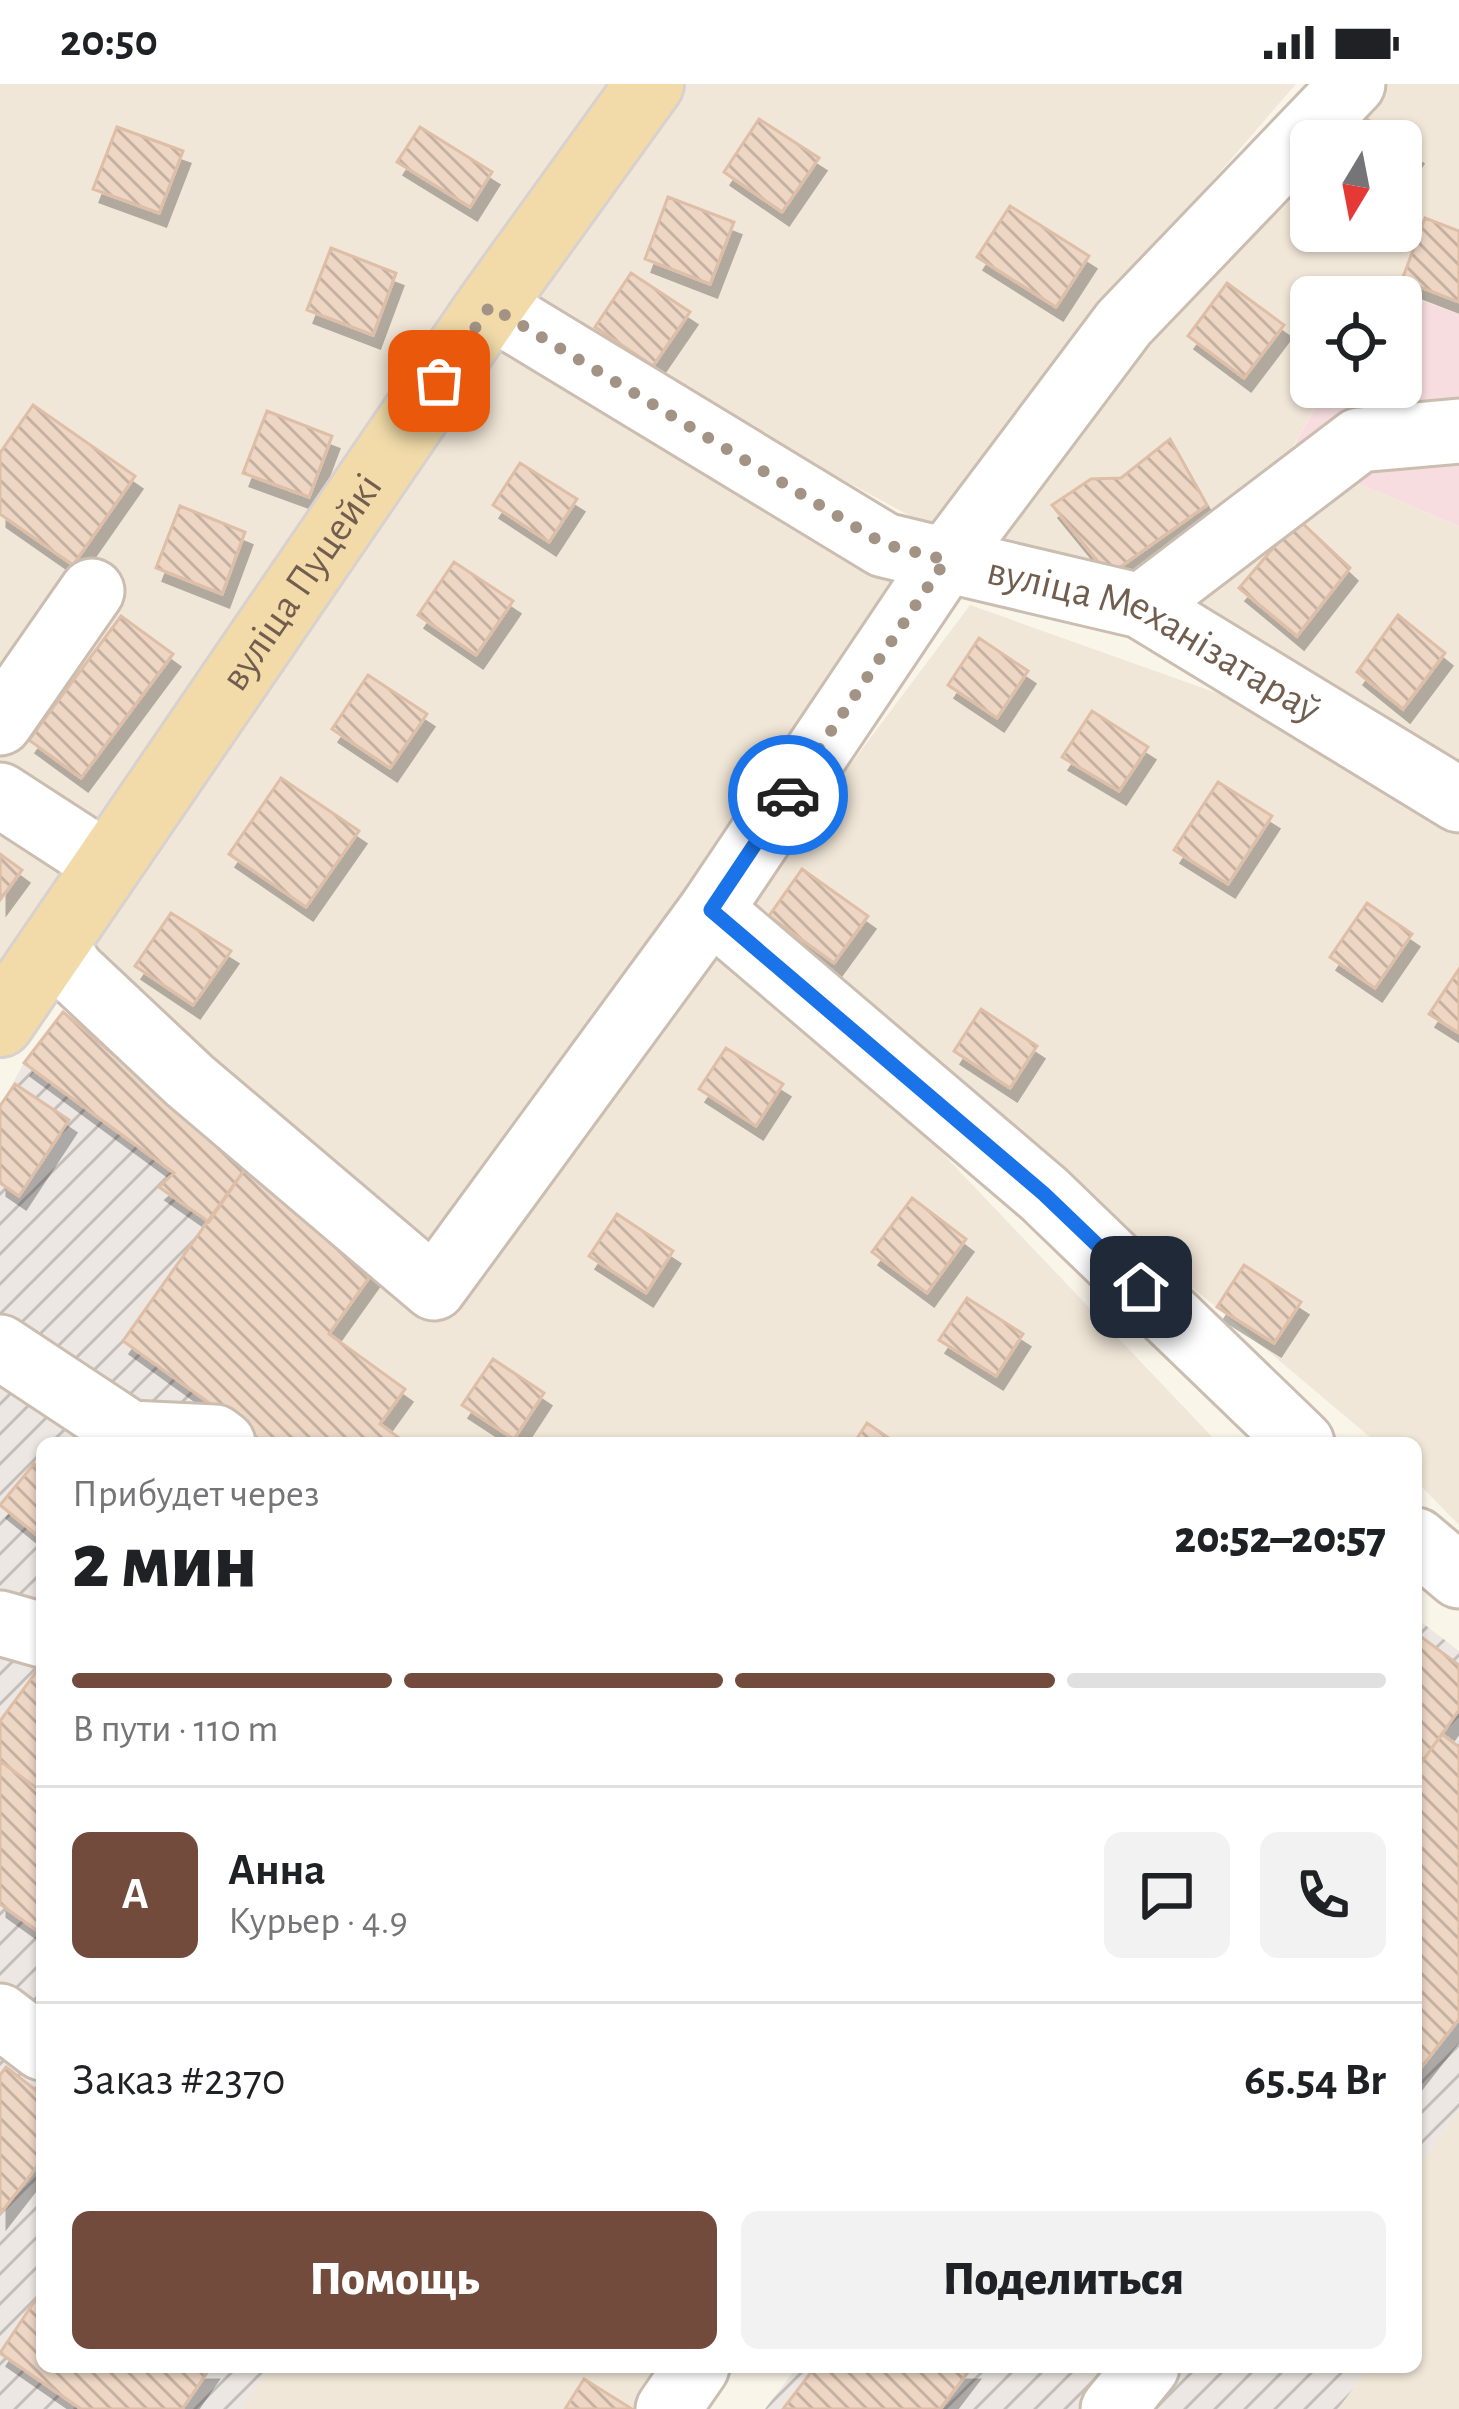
<!DOCTYPE html>
<html lang="ru">
<head>
<meta charset="utf-8">
<style>
	:root { --surface:#fff; --page:#f2f2f2; --text:#202124; --muted:#757577; --line:#e0e0e0; --accent:#724b3d }
	body { margin:0; font-family:"Alegreya Sans",sans-serif; background:var(--page); color:var(--text); height:100vh; display:flex; flex-direction:column; font-size:45px; white-space:nowrap }
	* { box-sizing:border-box; margin:0 }
	p { font-size:39px; color:var(--muted) }
	.icon { flex:none; width:66px; height:66px; fill:none; stroke:currentColor; stroke-width:2; stroke-linecap:round; stroke-linejoin:round }
	.map { position:relative; flex:1; overflow:hidden }
	.sheet { position:absolute; left:36px; top:1353px; width:1386px; height:936px; display:flex; flex-direction:column; background:var(--surface); border-radius:18px; box-shadow:0 3px 9px #0004 }
	.sheet>* { flex:none }
	.needle { width:78px; rotate:190deg }
	.buttons { position:absolute; left:1290px; top:36px; display:grid; gap:24px }
	.buttons a { display:grid; place-items:center; width:132px; height:132px; border-radius:18px; background:var(--surface); box-shadow:0 3px 9px #0004; font-size:60px }
	.pin { position:absolute; display:grid; place-items:center; width:102px; height:102px; color:#fff; margin:-51px; border-radius:24px; box-shadow:0 6px 18px #0006 }
	.courier { position:absolute; display:grid; place-items:center; width:120px; height:120px; margin:-60px; border:9px solid #1a73e8; border-radius:50%; background:#fff; color:#222; box-shadow:0 3px 15px #0007 }
	.head em { font-style:normal; font-weight:800 }
	.head div { display:flex; flex-direction:column-reverse }
	.head { display:flex; align-items:center; justify-content:space-between; height:204px; padding:0 36px }
	h1 { font-size:78px; font-weight:800; line-height:90px }
	.bar { display:grid; grid-template-columns:repeat(4,1fr); gap:18px 12px; align-content:center; height:144px; padding:0 36px }
	.bar i { height:15px; border-radius:9px; background:var(--line) }
	.bar .active { background:var(--accent) }
	.bar p { grid-column:span 4 }
	.line { display:flex; align-items:center; gap:30px; padding:0 36px; border-top:3px solid var(--line) }
	.line div { flex:1 }
	.round { display:grid; place-items:center; flex:none; width:126px; height:126px; border-radius:18px; background:var(--page) }
	.cta { display:flex; gap:24px; margin-top:auto; padding:24px 36px }
	.cta a { flex:1; height:138px; border-radius:18px; background:var(--accent); color:#fff; font-size:48px; font-weight:800; line-height:138px; text-align:center }
	.cta a+a { background:var(--page); color:var(--text) }
	.status { display:flex; justify-content:space-between; align-items:center; height:84px; padding:0 60px; background:var(--surface); direction:ltr }
	.status svg { height:33px; fill:currentColor }
	.map>svg:first-child { display:block }
	.residential { fill:#f1e7d8 }
	.industrial { fill:url(#industrial-furrows) }
	.medical { fill:#f7dddf }
	.building { fill:url(#building-back-hatch); stroke:#debea6; stroke-width:3; filter:url(#shadow) }
	.lines { fill:none; stroke-linecap:round; stroke-linejoin:round }
	.minor-casing { stroke:#cbbdb0; stroke-width:69 }
	.major-casing { stroke:#d8d2ce; stroke-width:72 }
	.minor { stroke:#fff; stroke-width:63 }
	.major { stroke:#f2dba9; stroke-width:66 }
	.done { stroke:#a29385; stroke-width:12; stroke-dasharray:0 21.6 }
	.route { stroke:#1a73e8; stroke-width:15 }
	.labels { text-anchor:middle; dominant-baseline:central; stroke-width:9; stroke-linejoin:round; paint-order:stroke }
	.street-label { font-size:42px; fill:#725e4f; stroke:#fdf9ef }
</style>
</head>
<body>
<div class="status"><b>20:50</b><svg viewBox="0 0 49 12"><path d="M0 12V9h3v3zM5 12V6h3v6zM10 12V3h3v9zM15 12V0h3v12zM26 1h20v11H26zM47 4h2v5h-2z"/></svg></div>
<div class="map">
<svg width="1459" height="2325" viewBox="0 0 1459 2325">
	<defs>
		<pattern id="industrial-furrows" width="10" height="10" patternUnits="userSpaceOnUse" patternTransform="scale(3)"><rect width="10" height="10" fill="#ece7e2"/><path d="M-1 1l2-2M0 10L10 0M9 11l2-2" fill="none" stroke="#c4beba"/></pattern>
		<pattern id="building-back-hatch" width="6" height="6" patternUnits="userSpaceOnUse" patternTransform="scale(3)"><rect width="6" height="6" fill="#edd6c4"/><path d="M-1 5l2 2M0 0l6 6M5-1l2 2" fill="none" stroke="#c4b1a2"/></pattern>
		<filter id="shadow"><feDropShadow dx="7" dy="13" stdDeviation="0" flood-color="#0004"/></filter>
	</defs>
	<rect width="100%" height="100%" fill="#faf5e9"/>
	<path class="residential" d="M0 0H1296L1106 220 945 451 487 202 0 893Z
		M1377 0H1459V230L1384 203 1378 213H1311V303H1327L1275 394 1128 496 986 460 1137 259 1311 72V147H1401V57H1324Z
		M501 256 921 510 711 826 1218 1359H406L380 1340 405 1305 329 1250 373 1189 58 892Z
		M1338 391 1459 442V687L1196 525 1262 444Z
		M970 521 1245 619 1459 750V1441L1416 1397V1359H1377L743 824Z
		M1459 2027V2325H1338L1369 2283H1416V2085Z
		M270 2283H702L673 2325H242Z"/>
	<path class="industrial" d="M63 928 373 1188 329 1250 405 1305 380 1340 406 1359H42V2283H270L242 2325H0V1022L24 979Z
		M1416 1534 1459 1567V2027L1416 2085Z
		M797 2283H1369L1338 2325H765Z"/>
	<path class="medical" d="M1383 203 1459 230V442L1338 391 1295 360 1327 303H1401V213H1378Z"/>
	<path class="building" d="M1356 28 1416 67 1401 89V57H1337Z
		M759 35 819 74 782 128 724 88Z
		M117 43 183 67 159 129 93 105Z
		M420 43 492 88 470 123 397 78Z
		M668 113 734 138 710 200 645 175Z
		M1010 122 1089 172 1056 223 977 173Z
		M1425 134 1459 147V218L1402 196Z
		M331 164 396 189 373 251 307 226Z
		M631 189 690 228 653 282 595 243Z
		M1227 199 1284 241 1244 294 1188 252Z
		M33 321 135 392 73 481 0 430V369Z
		M267 327 332 352 309 413 243 389Z
		M1170 355 1207 421 1109 491 1052 421 1091 395 1121 394Z
		M520 379 577 415 549 458 493 421Z
		M180 422 245 448 222 510 156 484Z
		M1298 435 1350 484 1297 552 1239 504Z
		M454 478 513 517 476 571 418 531Z
		M1398 531 1445 569 1403 625 1357 588Z
		M121 532 173 570 81 694 29 656Z
		M979 554 1028 587 997 634 948 601Z
		M368 591 427 630 390 684 332 645Z
		M1092 627 1148 663 1119 707 1062 673Z
		M281 694 359 747 306 823 229 770Z
		M1218 698 1272 732 1228 800 1174 766Z
		M0 770 22 786 0 816Z
		M802 785 868 832 834 879 769 832Z
		M1367 819 1412 850 1375 904 1330 873Z
		M171 829 231 867 193 921 135 882Z
		M1459 885V949L1429 930Z
		M981 925 1037 962 1010 1004 954 967Z
		M63 928 247 1082 209 1138 159 1103 174 1089 24 979Z
		M726 964 783 1000 756 1042 699 1005Z
		M15 1000 69 1036 19 1112 0 1099V1022Z
		M247 1082 373 1188 329 1250 405 1305 380 1340 406 1359H265L123 1257Z
		M912 1114 966 1155 927 1209 872 1168Z
		M617 1130 673 1167 646 1209 589 1172Z
		M1244 1181 1301 1218 1274 1259 1217 1223Z
		M967 1214 1023 1250 996 1292 939 1256Z
		M493 1275 544 1309 514 1355 462 1321Z
		M867 1339 896 1359H854Z
		M34 1380 42 1387V1455L0 1421Z
		M1416 1549 1459 1581V1626L1416 1686Z
		M42 1580V1708L0 1677V1637Z
		M1442 1650 1459 1663V1935L1416 1990V1686Z
		M0 1677 42 1708V1850L0 1820Z
		M6 1983 42 2011V2076L0 2130V1991Z
		M42 2206V2283H211L182 2325H81L0 2269Z
		M815 2283H972L940 2325H783Z
		M584 2295 632 2325H565Z"/>
	<g class="lines">
		<defs>
			<g id="minor">
				<path id="s1" d="M1353 0 1124 239 946 476 1141 522 1459 716"/>
				<path d="M1141 522 1359 356 1459 347"/>
				<path d="M0 639 92 507"/>
				<path d="M0 711 108 781"/>
				<path d="M711 826 1044 1110 1302 1359"/>
				<path d="M55 862 74 888 190 997 434 1204 711 826 946 476 884 461 490 222"/>
				<path d="M0 1263 130 1349 215 1353 223 1359"/>
				<path d="M1416 1456 1459 1492"/>
				<path d="M0 1539 42 1551"/>
				<path d="M0 1932 42 1964"/>
				<path d="M668 2325 697 2283"/>
				<path d="M1113 2325 1147 2283"/>
			</g>
			<g id="major">
				<path id="s2" d="M0 939 490 222 650 0"/>
			</g>
		</defs>
		<use href="#minor" class="minor-casing"/>
		<use href="#major" class="major-casing"/>
		<use href="#minor" class="minor"/>
		<use href="#major" class="major"/>
	</g>
	<g class="lines">
		<path class="done" d="M439 297 490 222 884 460 946 476 788 711"/>
		<path class="route" d="M788 711 711 826 1044 1110 1141 1203"/>
	</g>
	<g class="labels">
		<g class="street-label">
			<text stroke="none"><textPath href="#s2" startOffset="534">вуліца Пуцейкі</textPath></text>
			<text stroke="none"><textPath href="#s1" startOffset="852">вуліца Механізатараў</textPath></text>
		</g>
	</g>
</svg>
<div class="buttons">
<a><svg class="needle" viewBox="-14 -14 28 28"><path d="M0-13l5 13h-10z" fill="#e53935"/><path d="M0 13l5-13h-10z" fill="#757577"/></svg></a>
<a><svg class="icon" aria-label="locate" viewBox="0 0 24 24"><circle cx="12" cy="12" r="6"/><path d="M12 2v4M12 18v4M2 12h4M18 12h4"/></svg></a>
</div>
<div class="pin" style="left:439px;top:297px;background:#ea580c"><svg class="icon" aria-label="bag" viewBox="0 0 24 24"><path d="M5 8h14l-1 12H6zM9 8a3 3 0 0 1 6 0"/></svg></div>
<div class="pin" style="left:1141px;top:1203px;background:#1f2937"><svg class="icon" aria-label="home" viewBox="0 0 24 24"><path d="M3 11l9-7 9 7M6 9v11h12V9"/></svg></div>
<div class="courier" style="left:788px;top:711px"><svg class="icon" aria-label="car" viewBox="0 0 24 24"><path d="M5 17H2v-5l4-1 3-4h7l3 4 3 1v5h-3M9 17h6M6 11h13"/><circle cx="7" cy="17" r="2"/><circle cx="17" cy="17" r="2"/></svg></div>
<section class="sheet">
<div class="head"><div><h1>2 мин</h1><p>Прибудет через</p></div><em>20:52–20:57</em></div>
<div class="bar"><i class="active"></i><i class="active"></i><i class="active"></i><i></i><p>В пути · 110 m</p></div>
<div class="line" style="height:216px"><b class="round" style="background:var(--accent);color:#fff">А</b><div><b>Анна</b><p>Курьер · 4.9</p></div><a class="round"><svg class="icon" aria-label="chat" viewBox="0 0 24 24"><path d="M4 5h16v11H9l-5 4z"/></svg></a><a class="round"><svg class="icon" aria-label="phone" viewBox="0 0 24 24"><path d="M5 4h4l2 5-3 2q2 4 5 5l2-3 5 2v4C11 20 4 13 5 4z"/></svg></a></div>
<div class="line" style="height:156px"><div>Заказ #2370</div><b>65.54 Br</b></div>
<div class="cta"><a>Помощь</a><a>Поделиться</a></div>
</section>
</div>
</body>
</html>
